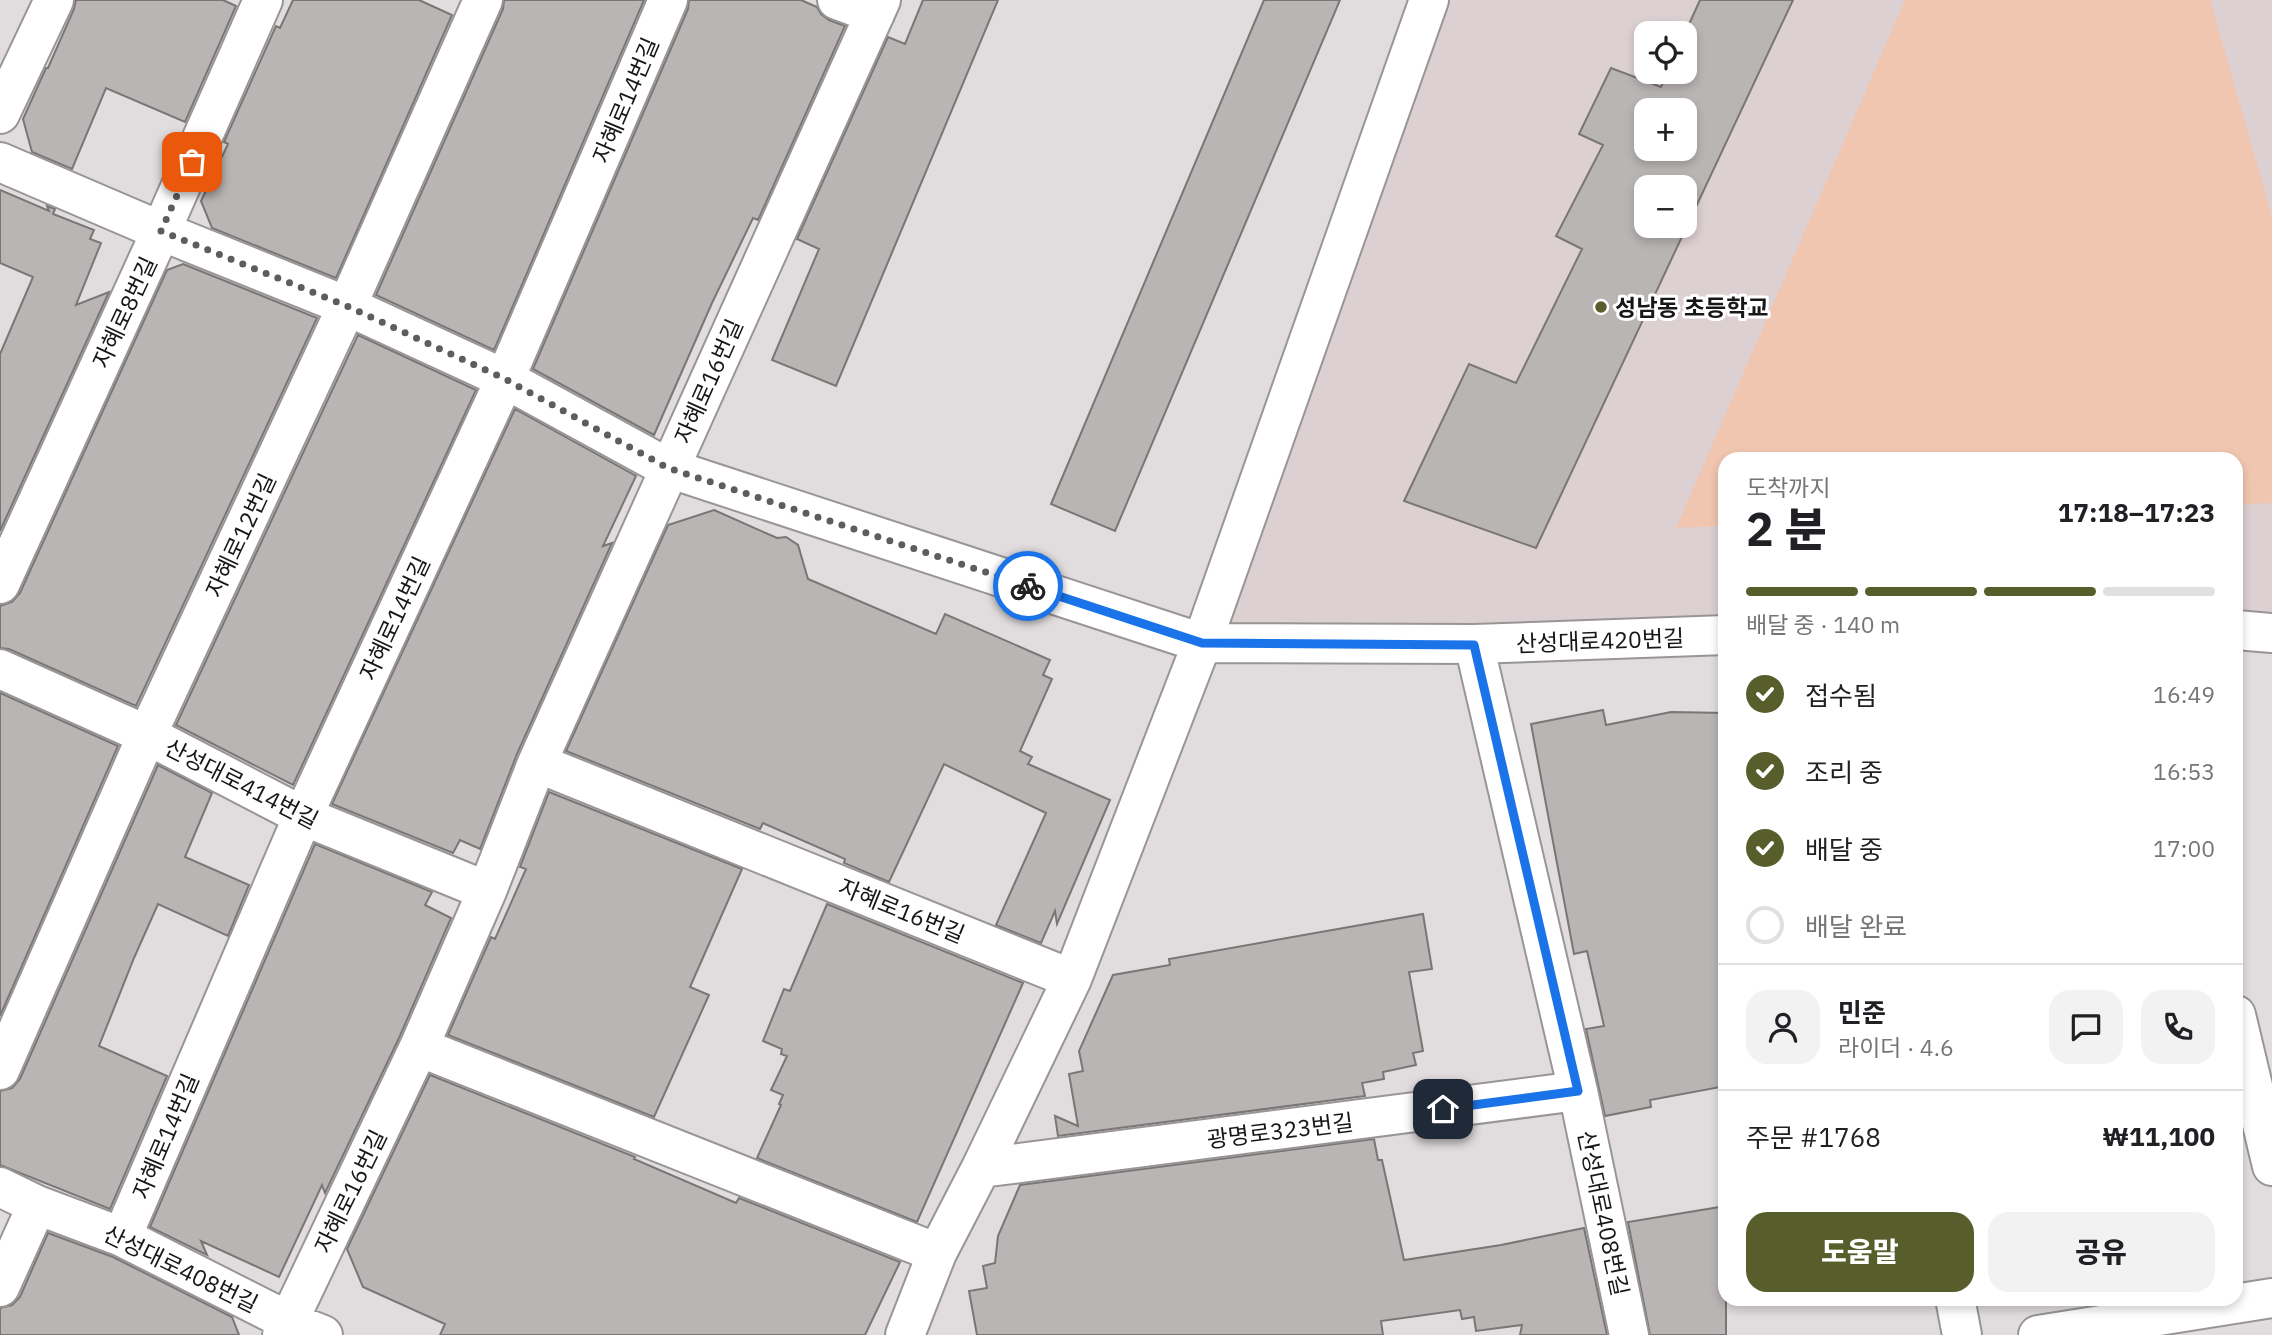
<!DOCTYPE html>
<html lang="ko">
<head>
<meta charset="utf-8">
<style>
	:root { --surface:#fff; --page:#f2f2f2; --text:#202124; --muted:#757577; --line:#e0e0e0; --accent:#575d2b }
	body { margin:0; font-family:"IBM Plex Sans","Noto Sans KR",sans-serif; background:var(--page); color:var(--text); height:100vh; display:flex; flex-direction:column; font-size:26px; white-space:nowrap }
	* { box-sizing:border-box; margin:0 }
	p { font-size:23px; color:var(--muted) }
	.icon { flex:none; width:38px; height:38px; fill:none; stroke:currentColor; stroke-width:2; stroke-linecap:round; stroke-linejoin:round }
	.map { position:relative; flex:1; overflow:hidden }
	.sheet { position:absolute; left:1718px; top:452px; width:525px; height:854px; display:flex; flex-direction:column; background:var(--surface); border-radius:21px; box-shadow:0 4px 10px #0003 }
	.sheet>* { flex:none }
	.buttons { position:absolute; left:1634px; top:21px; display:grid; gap:14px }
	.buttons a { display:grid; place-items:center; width:63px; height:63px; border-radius:14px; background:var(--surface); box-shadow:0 4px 10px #0003; font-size:35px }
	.pin { position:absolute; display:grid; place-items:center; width:60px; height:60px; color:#fff; margin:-30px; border-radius:14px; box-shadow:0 4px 10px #0006 }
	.courier { position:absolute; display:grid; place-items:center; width:70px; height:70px; margin:-35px; border:5px solid #1a73e8; border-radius:50%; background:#fff; color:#222; box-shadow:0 2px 9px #0007 }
	.summary em { font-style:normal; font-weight:800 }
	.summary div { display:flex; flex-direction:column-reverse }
	.summary { display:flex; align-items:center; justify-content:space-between; height:119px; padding:0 28px }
	h1 { font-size:46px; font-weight:800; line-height:52px }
	.bar { display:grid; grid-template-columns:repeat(4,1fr); gap:10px 7px; align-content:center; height:84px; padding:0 28px }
	.bar i { height:9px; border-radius:5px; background:var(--line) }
	.bar .current { background:var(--accent) }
	.bar p { grid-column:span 4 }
	.line { display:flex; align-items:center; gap:18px; padding:0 28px; border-top:2px solid var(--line) }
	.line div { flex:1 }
	.round { display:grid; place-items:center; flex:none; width:74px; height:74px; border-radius:21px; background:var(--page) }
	ol { padding:0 28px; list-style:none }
	li { display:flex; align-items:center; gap:21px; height:77px }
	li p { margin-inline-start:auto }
	li .icon { padding:7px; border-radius:50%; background:var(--accent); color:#fff; stroke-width:4 }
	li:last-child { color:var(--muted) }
	li i { width:38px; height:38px; border:4px solid var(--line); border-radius:50% }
	.button { display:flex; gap:14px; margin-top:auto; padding:14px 28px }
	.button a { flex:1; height:80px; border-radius:21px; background:var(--accent); color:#fff; font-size:28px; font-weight:800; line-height:80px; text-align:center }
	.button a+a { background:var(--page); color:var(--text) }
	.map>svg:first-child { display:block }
	.built { fill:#ddd0d2; fill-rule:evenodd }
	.green { fill:#f0c6b0 }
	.building { fill:#b9b5b4; stroke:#797675; stroke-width:2; fill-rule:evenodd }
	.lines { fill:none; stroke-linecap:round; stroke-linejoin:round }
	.minor-casing { stroke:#999596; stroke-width:42 }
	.minor { stroke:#fff; stroke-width:38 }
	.done { stroke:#5e5c5d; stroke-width:7; stroke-dasharray:0 12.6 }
	.route { stroke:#1a73e8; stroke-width:9 }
	.poi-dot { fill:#575d2b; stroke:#fff; stroke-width:2.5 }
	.labels { text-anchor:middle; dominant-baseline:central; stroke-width:6; stroke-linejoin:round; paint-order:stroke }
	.street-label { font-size:23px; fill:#181717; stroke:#fff }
	.poi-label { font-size:23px; font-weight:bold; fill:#181717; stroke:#fff; text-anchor:start }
</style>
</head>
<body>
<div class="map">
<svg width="2272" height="1335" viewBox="0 0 2272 1335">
	<rect width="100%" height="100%" fill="#e1ddde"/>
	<path class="built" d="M1429 0H2272V652L2237 651 2236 458H1726L1725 647 1202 643ZM1647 33H1685V72H1647ZM1647 110H1685V149H1647ZM1647 187H1685V226H1647Z"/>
	<path class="green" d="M1905 0H2210L2272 217V503L2237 505 2236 458H1726L1725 526 1676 528Z"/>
	<path class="building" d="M76 0H223L236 6 185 122 106 88 72 169 32 152 23 119 46 68H48L74 9Z
		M293 0H419L452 15 336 278 212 228 201 201 228 144 224 142 276 26 280 28Z
		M504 0H644L494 350 376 295 503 9Z
		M689 0H801L817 7 821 14 829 20 845 26 758 220 753 218 712 303 654 435 533 369 688 9Z
		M923 0H998L836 386 772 360 819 249 797 239 888 37 905 44Z
		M1264 0H1340L1115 531 1051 504Z
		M1700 0H1793L1536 548 1404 501 1469 364 1516 383 1582 249 1556 236 1603 145 1579 134 1611 68 1661 87 1668 72H1685V33ZM1647 110H1685V149H1647ZM1647 187H1685V226H1647Z
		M0 190 49 211 47 206 55 209 53 214 94 230 90 239 101 243 76 305 109 292 0 531V354L33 277 0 263Z
		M183 264 317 318 136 706 9 649 0 648V606L12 602 20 593 167 270Z
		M358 335 476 390 293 785 176 725Z
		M515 409 636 476 603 546 612 543 517 754 480 849 460 840 453 853 332 804Z
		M714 510 777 538 786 537 798 545 808 579 936 634 945 614 1050 660 1043 675 1052 679 1020 751 1032 757 1028 764 1110 800 1057 924 1055 911 1041 943 996 925 1046 813 944 764 889 882 844 863 845 859 763 823 760 829 566 751 668 525Z
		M0 693 118 746 0 1016Z
		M1603 710 1606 725 1671 712 1726 713V1086L1650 1100 1651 1107 1605 1116 1586 1029 1604 1026 1587 951 1574 954 1531 724Z
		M158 765 212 793 185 857 249 885 228 936 158 904 134 958 99 1046 167 1076 110 1209 0 1165V1091L12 1088 20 1079Z
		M549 792 742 869 690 987 709 995 654 1117 448 1035 491 937 495 939 526 869 520 867Z
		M315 844 432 892 425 905 451 918 399 1038 325 1193 322 1185 279 1277 201 1241 207 1255 150 1227Z
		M827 904 1023 983 917 1222 757 1158 781 1105 779 1104 783 1095 771 1090 787 1056 781 1054 782 1049 763 1041 784 989 790 991Z
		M1423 914 1432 969 1409 972 1423 1051 1413 1053 1416 1065 1383 1072 1384 1079 1362 1083 1365 1096 1058 1136 1055 1116 1078 1126 1069 1074 1083 1071 1079 1051 1113 975 1170 965 1169 959Z
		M430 1075 635 1157 634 1159 736 1203 739 1198 900 1262 865 1335H440L445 1324 363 1287 347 1249Z
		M1374 1139 1378 1160H1382L1404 1260 1501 1245 1584 1228 1607 1335H1520L1522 1325 1476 1331 1474 1317 1462 1319 1460 1310 1381 1321 1383 1335H977L969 1291 987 1288 983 1266 995 1263 998 1236 1020 1185Z
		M1726 1206V1335H1650L1628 1222Z
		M48 1233 113 1257 232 1317 239 1335H0V1308L12 1305 20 1297Z"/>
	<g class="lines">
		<defs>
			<path id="minor" d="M837 0 875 14
				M0 114 54 0
				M0 162 161 231 347 306 505 379 668 468 1202 643 1474 644 1726 635
				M0 584 161 231 263 0
				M2236 630 2272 633
				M1474 644 1578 1091 1629 1335
				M0 669 147 735 303 816 487 891
				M537 763 1072 979
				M2236 1015 2272 1166
				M419 1047 937 1253
				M0 1070 147 735 347 306 483 0
				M981 1168 1578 1091
				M0 1187 37 1205 122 1237 288 1321 323 1335
				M122 1237 303 816 505 379 668 0
				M0 1287 37 1205
				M1955 1298 1962 1335
				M282 1335 419 1047 487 891 537 763 881 0
				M905 1335 937 1253 981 1168 1072 979 1202 643 1429 0
				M2038 1335 2272 1298"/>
		</defs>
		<use href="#minor" class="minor-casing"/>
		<use href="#minor" class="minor"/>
	</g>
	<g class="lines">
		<path class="done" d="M192 162 161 231 347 306 505 379 668 468 1028 586"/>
		<path class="route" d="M1028 586 1202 643 1474 645 1578 1091 1443 1109"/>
	</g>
	<circle class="poi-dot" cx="1601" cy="307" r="7"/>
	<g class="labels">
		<g class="street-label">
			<text transform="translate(625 100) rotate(-67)">자혜로14번길</text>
			<text transform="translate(124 312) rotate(-65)">자혜로8번길</text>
			<text transform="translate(708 381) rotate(-66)">자혜로16번길</text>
			<text transform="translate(240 535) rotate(-65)">자혜로12번길</text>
			<text transform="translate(394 618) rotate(-65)">자혜로14번길</text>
			<text transform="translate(1600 640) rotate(-2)">산성대로420번길</text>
			<text transform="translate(242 783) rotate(27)">산성대로414번길</text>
			<text transform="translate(902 910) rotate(22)">자혜로16번길</text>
			<text transform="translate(1280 1130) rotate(-7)">광명로323번길</text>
			<text transform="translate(165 1136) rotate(-67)">자혜로14번길</text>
			<text transform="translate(350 1191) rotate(-64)">자혜로16번길</text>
			<text transform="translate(1604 1213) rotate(78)">산성대로408번길</text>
			<text transform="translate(181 1268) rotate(26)">산성대로408번길</text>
		</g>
		<g class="poi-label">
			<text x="1615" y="307">성남동 초등학교</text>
		</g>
	</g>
</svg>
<div class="buttons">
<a><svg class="icon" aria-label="locate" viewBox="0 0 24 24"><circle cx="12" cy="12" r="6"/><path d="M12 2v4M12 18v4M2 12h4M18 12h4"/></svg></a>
<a>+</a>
<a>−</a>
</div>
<div class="pin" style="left:192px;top:162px;background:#ea580c"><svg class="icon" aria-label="bag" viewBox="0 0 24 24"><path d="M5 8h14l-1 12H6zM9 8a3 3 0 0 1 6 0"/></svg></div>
<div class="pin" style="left:1443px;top:1109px;background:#1f2937"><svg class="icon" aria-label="home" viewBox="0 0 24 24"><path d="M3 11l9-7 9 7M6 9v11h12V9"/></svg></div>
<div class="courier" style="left:1028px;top:586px"><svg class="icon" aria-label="bike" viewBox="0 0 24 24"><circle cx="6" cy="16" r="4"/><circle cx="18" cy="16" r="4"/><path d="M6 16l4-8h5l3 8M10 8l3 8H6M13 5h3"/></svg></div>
<section class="sheet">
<div class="summary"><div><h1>2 분</h1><p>도착까지</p></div><em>17:18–17:23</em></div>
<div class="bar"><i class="current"></i><i class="current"></i><i class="current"></i><i></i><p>배달 중 · 140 m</p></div>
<ol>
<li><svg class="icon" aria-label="check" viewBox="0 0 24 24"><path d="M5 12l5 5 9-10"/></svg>접수됨<p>16:49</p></li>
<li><svg class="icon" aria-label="check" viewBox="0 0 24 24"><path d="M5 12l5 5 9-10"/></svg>조리 중<p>16:53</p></li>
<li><svg class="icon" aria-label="check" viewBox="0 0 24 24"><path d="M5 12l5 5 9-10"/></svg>배달 중<p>17:00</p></li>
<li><i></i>배달 완료</li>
</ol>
<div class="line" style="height:126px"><a class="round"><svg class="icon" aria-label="person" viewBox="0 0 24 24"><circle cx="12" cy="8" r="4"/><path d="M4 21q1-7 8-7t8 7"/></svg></a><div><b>민준</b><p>라이더 · 4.6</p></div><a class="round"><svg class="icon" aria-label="chat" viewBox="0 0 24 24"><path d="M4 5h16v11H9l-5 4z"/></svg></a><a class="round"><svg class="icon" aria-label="phone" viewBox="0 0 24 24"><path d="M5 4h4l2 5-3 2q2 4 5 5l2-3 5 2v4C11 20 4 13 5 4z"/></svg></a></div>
<div class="line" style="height:91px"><div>주문 #1768</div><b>₩11,100</b></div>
<div class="button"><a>도움말</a><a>공유</a></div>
</section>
</div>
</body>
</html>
